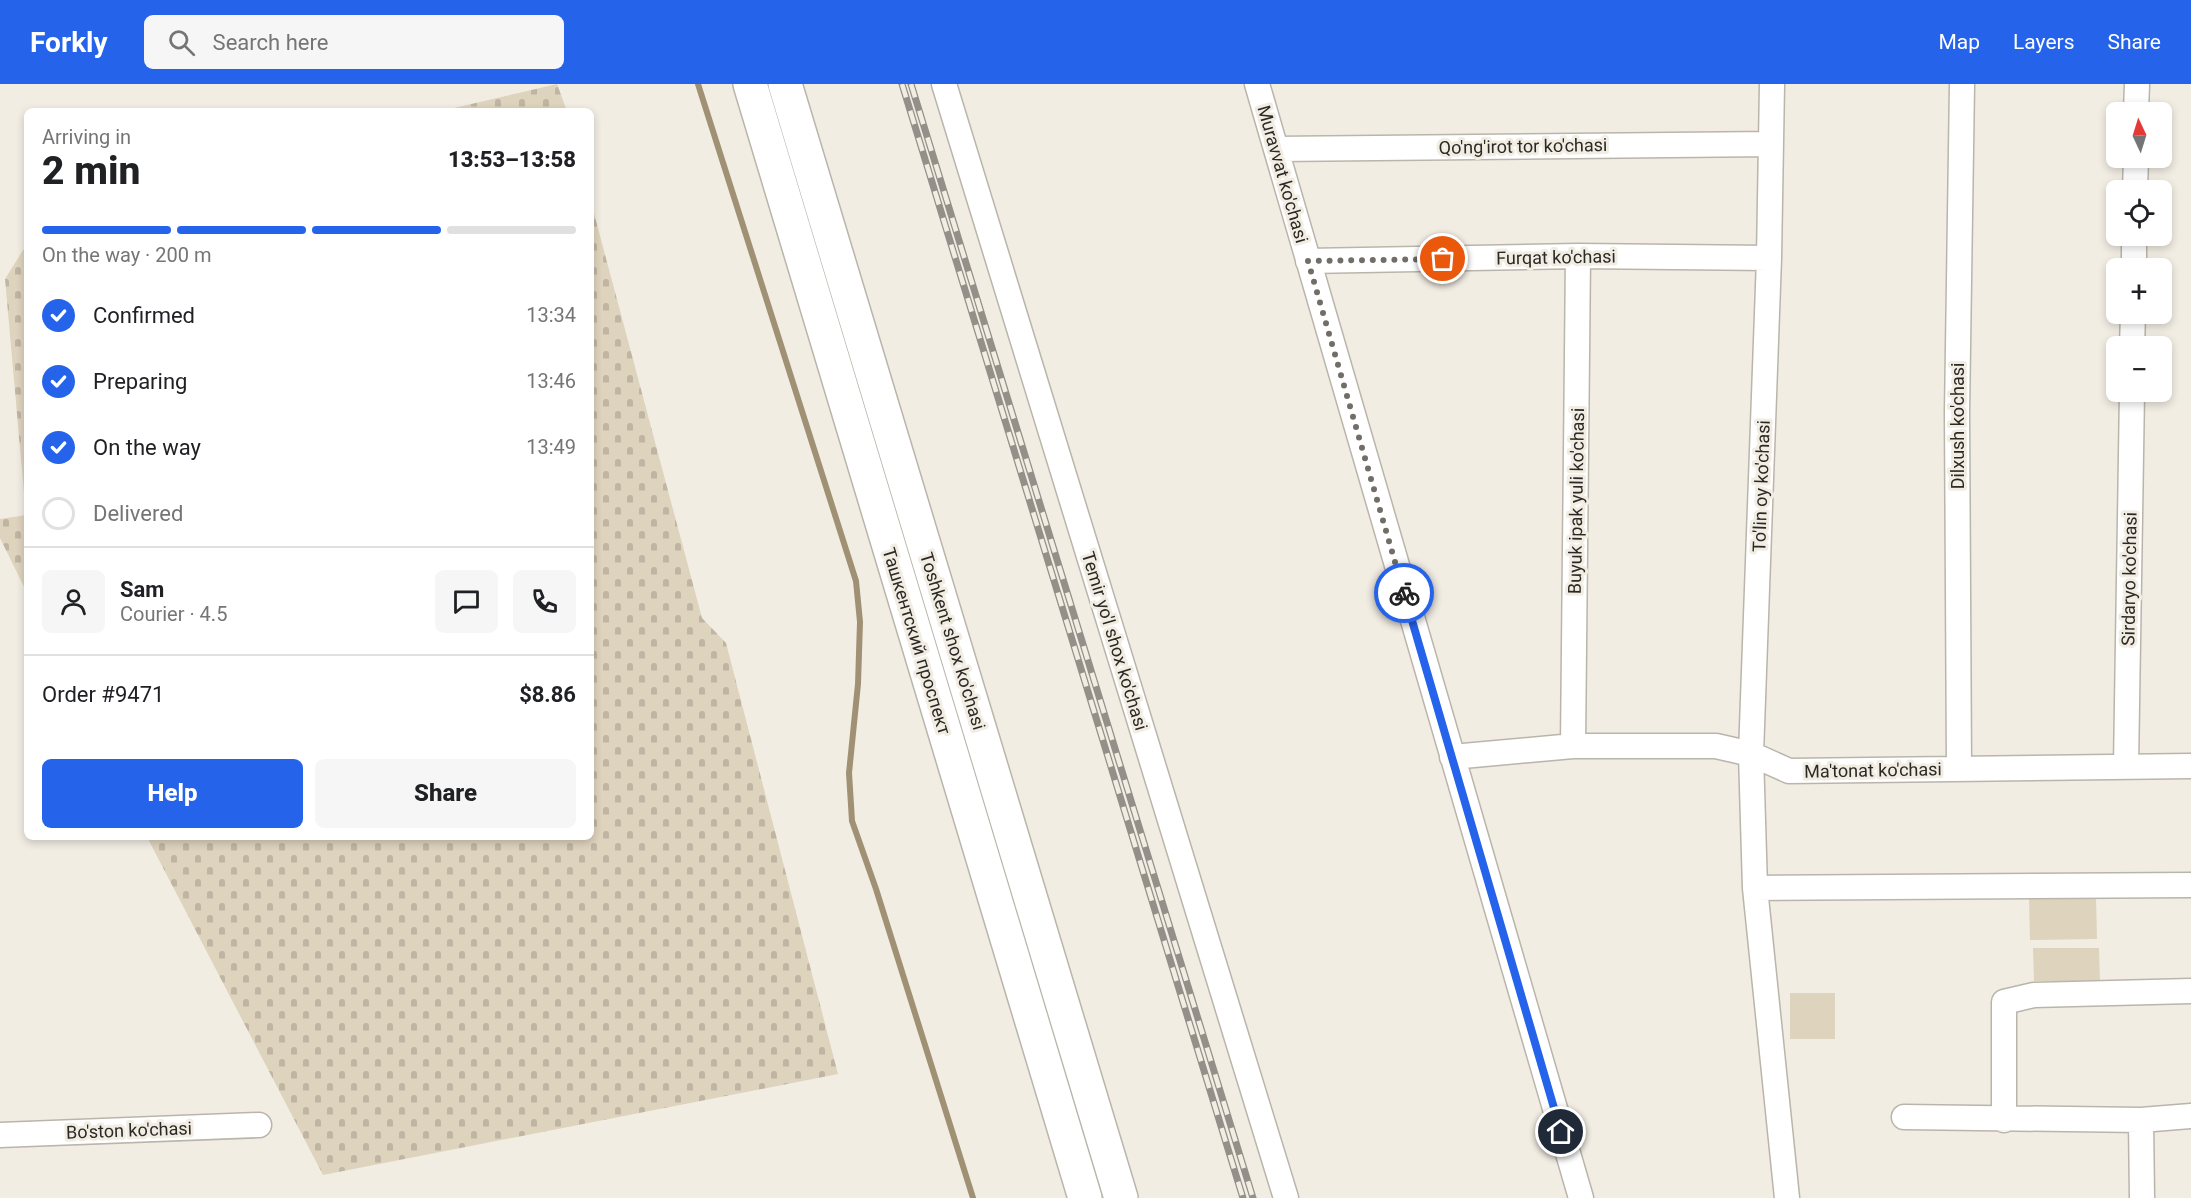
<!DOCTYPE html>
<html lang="en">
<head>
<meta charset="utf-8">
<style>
	:root { --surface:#fff; --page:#f6f6f6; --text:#202124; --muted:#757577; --line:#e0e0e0; --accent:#2563eb }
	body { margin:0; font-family:Roboto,sans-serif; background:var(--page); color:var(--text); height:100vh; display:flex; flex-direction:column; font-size:22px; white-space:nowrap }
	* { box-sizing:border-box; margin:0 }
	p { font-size:20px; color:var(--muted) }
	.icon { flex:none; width:33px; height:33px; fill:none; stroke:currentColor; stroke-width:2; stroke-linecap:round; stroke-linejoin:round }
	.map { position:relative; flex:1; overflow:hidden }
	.panel { position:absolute; left:24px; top:24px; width:570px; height:732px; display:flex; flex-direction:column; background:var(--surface); border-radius:9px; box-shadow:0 3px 9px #0003 }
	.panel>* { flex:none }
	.needle { width:39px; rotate:356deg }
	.tools { position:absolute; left:2106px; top:18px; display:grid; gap:12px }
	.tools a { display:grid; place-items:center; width:66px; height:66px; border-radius:9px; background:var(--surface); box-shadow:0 3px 9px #0003; font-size:30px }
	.pin { position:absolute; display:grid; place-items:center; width:51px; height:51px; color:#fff; margin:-26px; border:3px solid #fff; border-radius:50%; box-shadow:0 2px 6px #0007 }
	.courier { position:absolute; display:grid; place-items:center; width:60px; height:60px; margin:-30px; border:4px solid #2563eb; border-radius:50%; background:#fff; color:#222; box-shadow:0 2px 8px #0007 }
	.overview em { font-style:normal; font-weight:800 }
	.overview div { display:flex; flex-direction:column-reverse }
	.overview { display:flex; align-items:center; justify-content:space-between; height:102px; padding:0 18px }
	h1 { font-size:39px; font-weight:800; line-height:45px }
	.bar { display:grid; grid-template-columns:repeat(4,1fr); gap:9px 6px; align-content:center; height:72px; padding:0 18px }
	.bar i { height:8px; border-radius:4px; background:var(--line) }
	.bar .active { background:var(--accent) }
	.bar p { grid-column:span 4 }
	.line { display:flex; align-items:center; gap:15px; padding:0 18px; border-top:2px solid var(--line) }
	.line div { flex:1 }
	.round { display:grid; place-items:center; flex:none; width:63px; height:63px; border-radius:9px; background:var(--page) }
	ol { padding:0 18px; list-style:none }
	li { display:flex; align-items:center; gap:18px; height:66px }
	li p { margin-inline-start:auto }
	li .icon { padding:6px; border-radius:50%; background:var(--accent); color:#fff; stroke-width:4 }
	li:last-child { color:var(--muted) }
	li i { width:33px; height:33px; border:3px solid var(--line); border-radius:50% }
	.button { display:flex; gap:12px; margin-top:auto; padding:12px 18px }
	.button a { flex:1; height:69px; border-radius:9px; background:var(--accent); color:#fff; font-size:24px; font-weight:800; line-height:69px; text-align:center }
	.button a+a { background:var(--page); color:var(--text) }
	header { display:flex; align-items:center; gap:36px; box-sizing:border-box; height:84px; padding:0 30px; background:var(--accent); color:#fff }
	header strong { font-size:28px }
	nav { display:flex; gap:33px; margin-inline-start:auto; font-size:21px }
	.search { width:420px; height:54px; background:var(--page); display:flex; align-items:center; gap:15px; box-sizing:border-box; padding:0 21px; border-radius:9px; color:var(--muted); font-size:22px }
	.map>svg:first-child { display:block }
	.cemetery { fill:url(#cemetery-stones) }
	.pitch { fill:#ded3bd }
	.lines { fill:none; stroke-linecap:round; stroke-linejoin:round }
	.stream { stroke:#a19174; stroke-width:6 }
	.minor-casing { stroke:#bab5ab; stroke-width:27 }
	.highway-casing { stroke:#bab5ab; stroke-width:36 }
	.minor { stroke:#fff; stroke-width:24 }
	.highway { stroke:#fff; stroke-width:33 }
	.rail-casing { stroke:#949089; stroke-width:7 }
	.rail { stroke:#f2ede3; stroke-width:4.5; stroke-dasharray:14; stroke-linecap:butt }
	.done { stroke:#716e68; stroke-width:6; stroke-dasharray:0 10.8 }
	.route { stroke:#2563eb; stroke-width:8 }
	.labels { text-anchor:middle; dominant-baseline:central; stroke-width:6; stroke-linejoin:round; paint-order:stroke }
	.street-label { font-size:18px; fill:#2b2925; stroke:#f2ede3 }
</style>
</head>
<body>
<header>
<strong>Forkly</strong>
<div class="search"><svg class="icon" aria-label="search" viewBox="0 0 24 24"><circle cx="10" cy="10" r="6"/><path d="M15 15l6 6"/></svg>Search here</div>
<nav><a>Map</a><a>Layers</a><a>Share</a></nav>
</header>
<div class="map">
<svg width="2191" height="1114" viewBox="0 0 2191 1114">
	<defs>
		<pattern id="cemetery-stones" width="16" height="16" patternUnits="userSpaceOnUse" patternTransform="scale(1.5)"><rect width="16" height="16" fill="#ded3bd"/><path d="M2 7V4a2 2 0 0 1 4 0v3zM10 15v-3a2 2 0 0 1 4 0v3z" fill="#bfb5a2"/></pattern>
	</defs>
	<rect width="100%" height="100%" fill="#f2ede3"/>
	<path class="cemetery" d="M557 0 567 27H441Z
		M591 118 702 534 726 559 838 990 323 1091 147 753H591Z
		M27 164V509L0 454V435L26 431 5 195 23 166Z"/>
	<path class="pitch" d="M2096 813 2097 855 2030 856 2029 815Z
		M2033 864H2099L2100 897H2034Z
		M1790 909H1835V955H1790Z"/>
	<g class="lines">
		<path class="stream" d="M698 0 856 497 860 538 858 600 849 689 852 737 876 805 973 1114"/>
		<defs>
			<path id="minor" d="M944 0 1286 1114
				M1257 0 1581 1114
				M1772 0 1769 174 1751 670 1755 804 1787 1114
				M2136 28 2137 0
				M1276 65 1770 60
				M2135 106 2136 74
				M1308 177 1578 172 1769 174
				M2134 184V152
				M2132 262 2133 230
				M1573 662 1578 172
				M1452 673 1573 662H1716L1751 670 1789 687 2191 682
				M2126 683 2132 308
				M1959 685 1957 329 1962 0
				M1755 804 2191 801
				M1904 1033 2141 1036 2191 1032
				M2004 1036V918L2034 911 2191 907
				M2141 1036 2142 1114
				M0 1051 259 1041"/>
			<path id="highway" d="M750 0 1085 1114
				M785 0 1121 1114"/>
		</defs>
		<use href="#minor" class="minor-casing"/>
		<use href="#highway" class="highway-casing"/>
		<use href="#minor" class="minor"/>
		<use href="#highway" class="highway"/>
		<defs>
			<path id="rail" d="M902 0 1243 1114
				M911 0 1253 1114"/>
		</defs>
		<use href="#rail" class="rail-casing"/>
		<use href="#rail" class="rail"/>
	</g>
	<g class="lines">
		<path class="done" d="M1404 509 1308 177 1443 175"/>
		<path class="route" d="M1404 509 1561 1048"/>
	</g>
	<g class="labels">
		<g class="street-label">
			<text transform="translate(1523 62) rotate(-1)">Qo'ng'irot tor ko'chasi</text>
			<text transform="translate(1283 90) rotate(74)">Muravvat ko'chasi</text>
			<text transform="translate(1556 173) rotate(-1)">Furqat ko'chasi</text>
			<text transform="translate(1957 342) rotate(-90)">Dilxush ko'chasi</text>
			<text transform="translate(1761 402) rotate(-88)">To'lin oy ko'chasi</text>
			<text transform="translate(1576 417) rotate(-89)">Buyuk ipak yuli ko'chasi</text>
			<text transform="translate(2129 495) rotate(-89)">Sirdaryo ko'chasi</text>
			<text transform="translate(917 557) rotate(73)">Ташкентский проспект</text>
			<text transform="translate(953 557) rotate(73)">Toshkent shox ko'chasi</text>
			<text transform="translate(1115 557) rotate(73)">Temir yo'l shox ko'chasi</text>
			<text transform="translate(1873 686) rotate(-1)">Ma'tonat ko'chasi</text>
			<text transform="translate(129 1046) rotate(-2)">Bo'ston ko'chasi</text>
		</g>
	</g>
</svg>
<div class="tools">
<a><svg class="needle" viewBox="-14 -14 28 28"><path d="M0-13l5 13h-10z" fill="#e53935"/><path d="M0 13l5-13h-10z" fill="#757577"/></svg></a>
<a><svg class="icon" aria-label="locate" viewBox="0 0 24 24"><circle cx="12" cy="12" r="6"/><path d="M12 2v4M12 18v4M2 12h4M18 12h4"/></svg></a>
<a>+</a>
<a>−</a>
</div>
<div class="pin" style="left:1443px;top:175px;background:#ea580c"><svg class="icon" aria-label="bag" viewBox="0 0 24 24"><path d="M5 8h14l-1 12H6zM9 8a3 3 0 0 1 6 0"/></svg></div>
<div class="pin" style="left:1561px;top:1048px;background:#1f2937"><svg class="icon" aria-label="home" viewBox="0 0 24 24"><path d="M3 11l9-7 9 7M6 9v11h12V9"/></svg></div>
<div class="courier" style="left:1404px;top:509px"><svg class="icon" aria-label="bike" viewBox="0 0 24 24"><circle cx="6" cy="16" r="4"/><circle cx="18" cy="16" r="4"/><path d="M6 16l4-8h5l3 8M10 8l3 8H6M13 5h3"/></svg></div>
<section class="panel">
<div class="overview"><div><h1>2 min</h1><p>Arriving in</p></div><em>13:53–13:58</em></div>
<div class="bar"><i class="active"></i><i class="active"></i><i class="active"></i><i></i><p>On the way · 200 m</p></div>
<ol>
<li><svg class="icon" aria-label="check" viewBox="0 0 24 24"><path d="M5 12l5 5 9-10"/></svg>Confirmed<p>13:34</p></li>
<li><svg class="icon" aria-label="check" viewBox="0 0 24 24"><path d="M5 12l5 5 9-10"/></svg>Preparing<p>13:46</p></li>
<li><svg class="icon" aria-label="check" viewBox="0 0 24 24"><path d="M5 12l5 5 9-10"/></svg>On the way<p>13:49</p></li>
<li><i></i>Delivered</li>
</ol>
<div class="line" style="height:108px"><a class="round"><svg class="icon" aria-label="person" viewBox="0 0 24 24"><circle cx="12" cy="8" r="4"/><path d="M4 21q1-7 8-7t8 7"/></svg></a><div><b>Sam</b><p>Courier · 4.5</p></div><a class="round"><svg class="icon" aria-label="chat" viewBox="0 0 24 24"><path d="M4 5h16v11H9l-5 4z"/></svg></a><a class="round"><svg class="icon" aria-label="phone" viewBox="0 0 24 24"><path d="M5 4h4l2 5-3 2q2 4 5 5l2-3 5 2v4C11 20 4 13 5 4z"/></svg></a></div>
<div class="line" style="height:78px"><div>Order #9471</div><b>$8.86</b></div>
<div class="button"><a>Help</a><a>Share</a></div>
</section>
</div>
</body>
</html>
